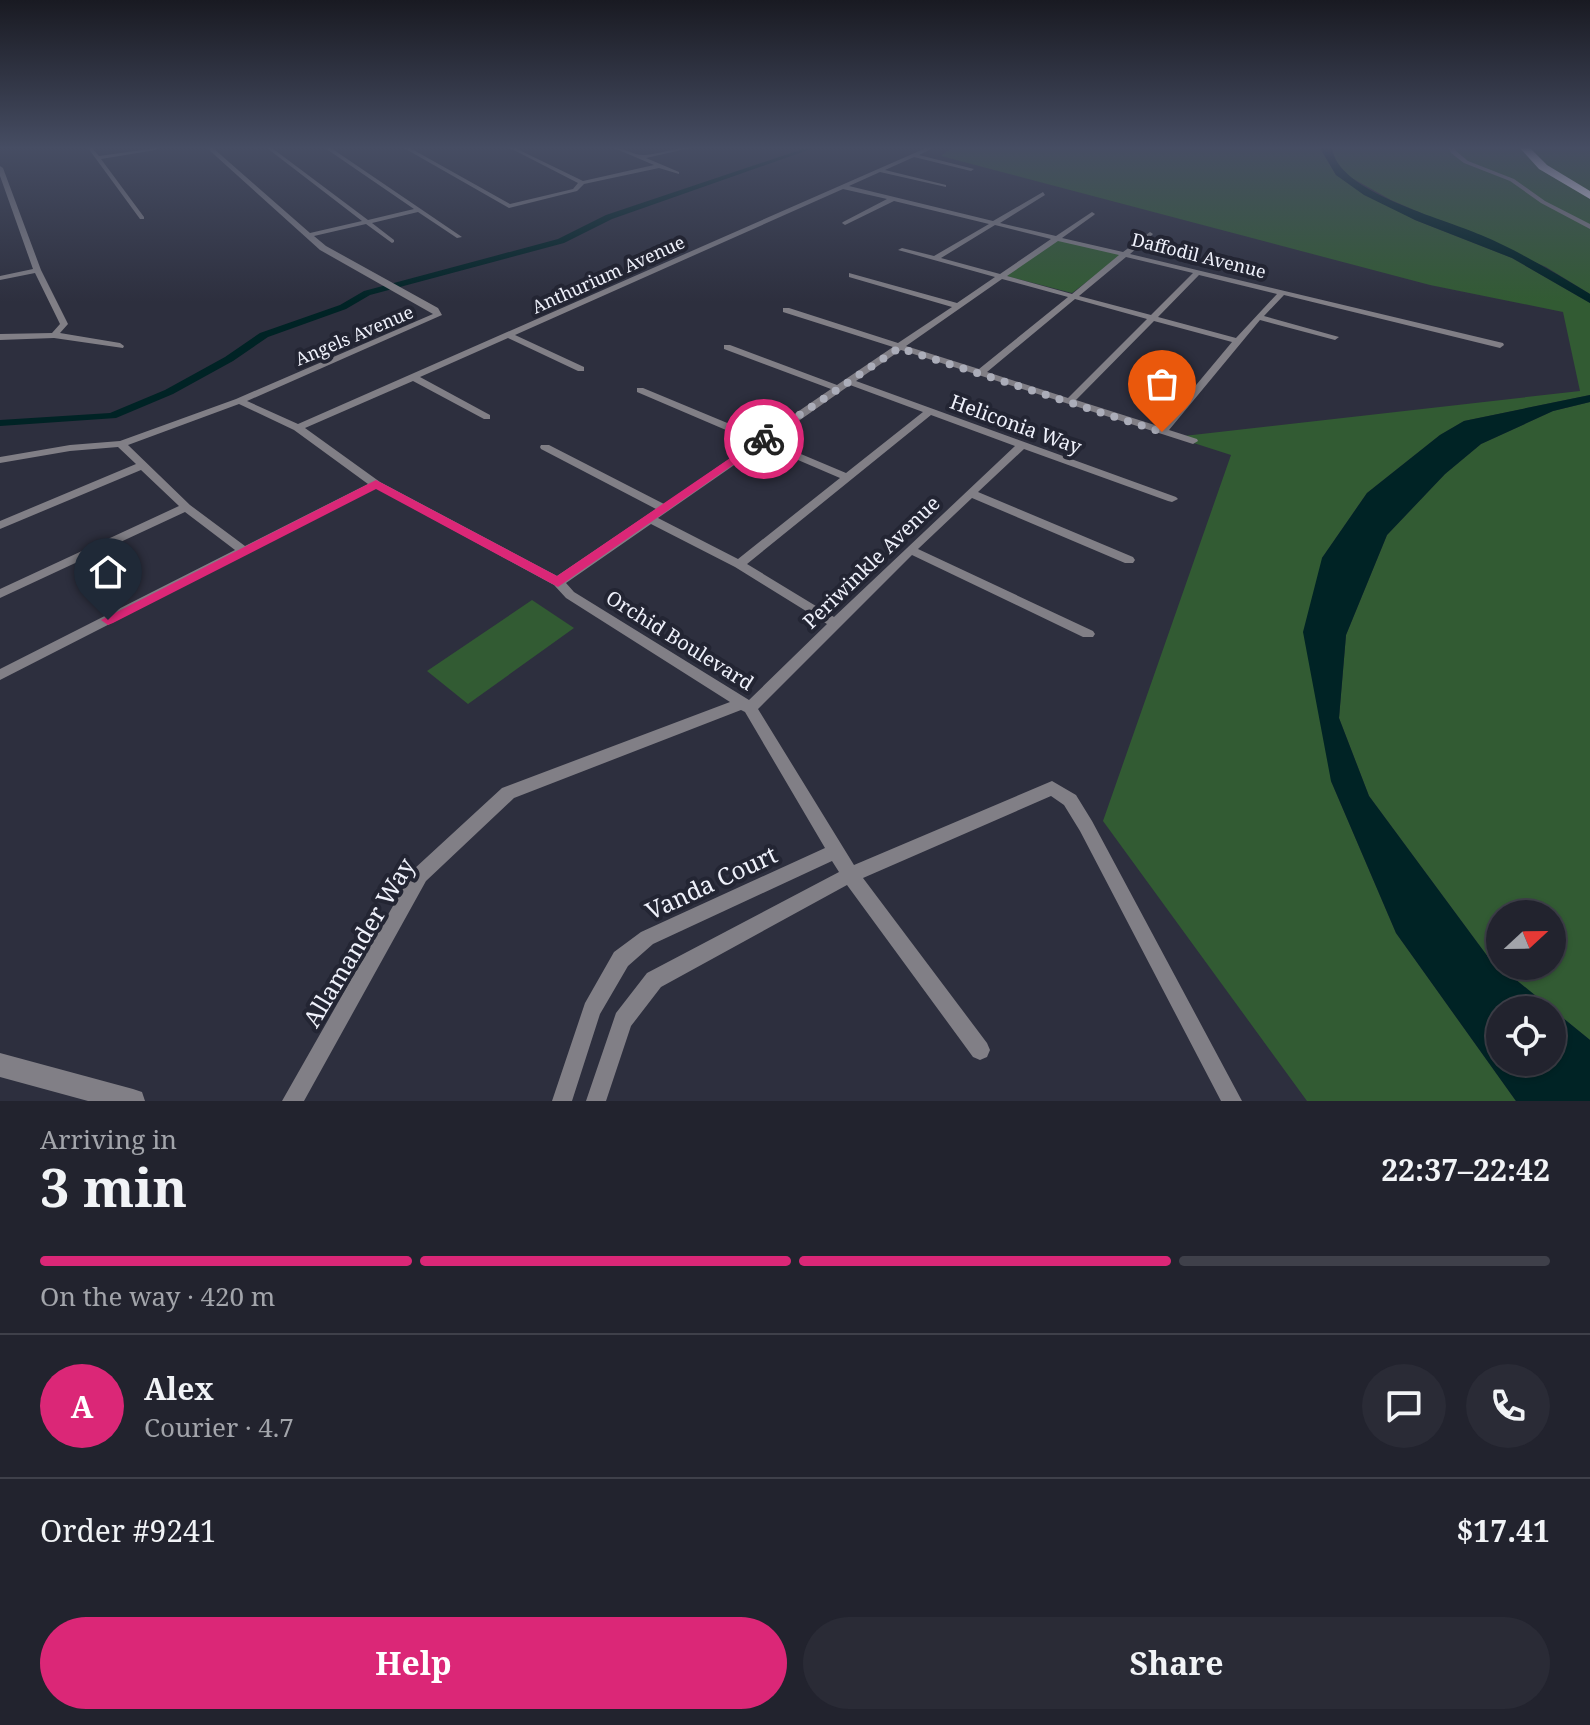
<!DOCTYPE html>
<html lang="en">
<head>
<meta charset="utf-8">
<style>
	:root { --surface:#22232e; --page:#2a2b36; --text:#f1f3f6; --muted:#a2a4aa; --line:#3f404a; --accent:#db2777 }
	body { margin:0; font-family:"Noto Serif",serif; background:var(--page); color:var(--text); height:100vh; display:flex; flex-direction:column; font-size:30px; white-space:nowrap }
	* { box-sizing:border-box; margin:0 }
	p { font-size:26px; color:var(--muted) }
	.icon { flex:none; width:44px; height:44px; fill:none; stroke:currentColor; stroke-width:2; stroke-linecap:round; stroke-linejoin:round }
	.map { position:relative; height:1101px; overflow:hidden }
	.panel { display:flex; flex-direction:column; background:var(--surface); flex:1 }
	.panel>* { flex:none }
	.needle { width:52px; rotate:68deg }
	.controls { position:absolute; left:1486px; top:900px; display:grid; gap:16px }
	.controls a { display:grid; place-items:center; width:80px; height:80px; border-radius:50%; background:var(--surface); box-shadow:0 2px 6px #0004,0 0 0 2px var(--line); font-size:40px }
	.pin { position:absolute; display:grid; place-items:center; width:68px; height:68px; color:#fff; margin:-82px -34px; border-radius:50% 50% 50% 0; rotate:-45deg; box-shadow:0 0 8px #0007 }
	.pin .icon { rotate:45deg }
	.courier { position:absolute; display:grid; place-items:center; width:80px; height:80px; margin:-40px; border:6px solid #db2777; border-radius:50%; background:#fff; color:#222; box-shadow:0 2px 10px #0007 }
	.summary em { font-style:normal; font-weight:700 }
	.summary div { display:flex; flex-direction:column-reverse }
	.summary { display:flex; align-items:center; justify-content:space-between; height:136px; padding:0 40px }
	h1 { font-size:52px; font-weight:700; line-height:60px }
	.bar { display:grid; grid-template-columns:repeat(4,1fr); gap:12px 8px; align-content:center; height:96px; padding:0 40px }
	.bar i { height:10px; border-radius:6px; background:var(--line) }
	.bar .selected { background:var(--accent) }
	.bar p { grid-column:span 4 }
	.line { display:flex; align-items:center; gap:20px; padding:0 40px; border-top:2px solid var(--line) }
	.line div { flex:1 }
	.round { display:grid; place-items:center; flex:none; width:84px; height:84px; border-radius:42px; background:var(--page) }
	.button { display:flex; gap:16px; margin-top:auto; padding:16px 40px }
	.button a { flex:1; height:92px; border-radius:48px; background:var(--accent); color:#fff; font-size:32px; font-weight:700; line-height:92px; text-align:center }
	.button a+a { background:var(--page); color:var(--text) }
	.map>svg:first-child { display:block }
	.green { fill:#325b33; fill-rule:evenodd }
	.water { fill:#002325; fill-rule:evenodd }
	.lines { fill:none; stroke-linecap:round; stroke-linejoin:round }
	.canal { fill:#002325; fill-rule:evenodd }
	.minor { fill:#817f86; fill-rule:evenodd }
	.tertiary { fill:#817f86; fill-rule:evenodd }
	.motorway { fill:#f3eefd; fill-rule:evenodd }
	.route { fill:#db2777 }
	.done { stroke:#abadb9; stroke-width:8; stroke-dasharray:0 14.4 }
	.labels { text-anchor:middle; dominant-baseline:central; stroke-width:8; stroke-linejoin:round; paint-order:stroke }
	.far-street-label { font-size:18px; fill:#eff1fb; stroke:#232533 }
	.street-label { font-size:20px; fill:#eff1fb; stroke:#232533 }
	.near-street-label { font-size:24px; fill:#eff1fb; stroke:#232533 }
</style>
</head>
<body>
<div class="map">
<svg width="1590" height="1101" viewBox="0 0 1590 1101">
	<rect width="100%" height="100%" fill="#2d2f3e"/>
	<path class="green" d="M952 148H1320L1336 175 1415 220 1512 258 1590 303V395L1464 421 1440 435 1367 493 1322 558 1331 781 1396 933 1516 1101H1307L1103 821 1231 455 1175 437 1580 391 1563 312 1430 285 941 156Z
		M1332 148H1590V294L1546 267 1391 200 1350 177 1336 163Z
		M1060 238 1125 253 1072 293 1006 276Z
		M1590 402V1040L1488 957 1369 796 1339 718 1346 635 1387 535 1445 474 1481 444 1553 411ZM1500 914H1552V966H1500Z
		M532 600 574 628 468 704 427 671Z"/>
	<path class="water" d="M1320 148H1332C1338 193 1443 218 1481 235 1519 251 1555 273 1590 294V303L1512 258 1415 220 1364 195 1336 175Z
		M1590 395V402L1553 411 1481 444 1445 474 1387 535 1346 635 1339 718 1369 796 1488 957 1590 1040V1101H1516L1396 933 1331 781 1303 632 1322 558 1367 493 1440 435 1464 421ZM1500 1010H1552V1062H1500Z"/>
	<g class="lines">
		<path class="canal" d="M806 148H814L612 219 564 243 370 295 346 309 268 337 233 361 173 394 116 418 0 426V420L110 413 165 390 225 357 260 333 340 305 364 291 558 239 606 215Z"/>
		<path class="minor" d="M88 148H92L99 156 157 148 155 150 101 159 144 217V219H140Z
			M207 148H213L310 233 362 221 267 148H272L368 220 414 209 325 148H331L462 237 457 238 418 212 372 223 394 240V242L392 243 366 224 314 236 326 246 438 308 442 315 247 401 298 424 926 148H933L919 155 974 169 971 171 914 157 885 170 946 185V187L880 172 849 186 993 221 1043 192 1045 195 1000 223 1056 236 1092 212 1095 214 1094 215 1062 238 1123 252 1150 232 1153 234 1152 235 1130 254 1503 343 1504 345 1500 348 1284 295 1264 316 1339 337 1335 340 1260 320 1169 430 1197 439 1198 441 1193 444 901 350 856 381 1176 497 1178 499 1172 502 1168 501 1024 449 978 492 1133 557 1135 560 1133 563H1125L972 498 918 549 1093 631 1095 634 1093 637H1083L912 555 758 709 854 865 1052 781 1076 795 1092 821 1242 1101H1221L1080 831 1064 805 1051 796 863 878 987 1043 990 1050 987 1057 980 1060 973 1057 847 885 661 987 631 1026 606 1101H586L616 1013 647 973 839 872 832 861 653 944 628 966 600 1014 572 1101H552L585 1003 614 952 641 932 825 848 745 712 741 710 514 798 426 881 304 1101H282L414 869 502 788 730 702 566 598 554 585 376 488 0 680V669L235 550 185 512 0 598V589L179 506 141 470 0 529V521L136 464 118 447 70 451 0 463V457L70 445 120 441 236 399 433 314 320 250ZM843 189 887 199 843 222 842 223 845 225 894 201 989 224 934 256 902 248 898 250 995 277 957 303 849 273V277L952 307 898 343 789 308H783V312L893 347 837 385 730 345H724V349L831 389 761 437 643 388H637V392L754 442 664 504 549 445H541L540 447 541 449 656 509 557 576 380 482 305 428 413 381 484 419H490V415L420 377 508 338 578 371H584V367L515 335ZM995 225 1051 239 1000 274 941 258ZM1058 241 1119 255 1072 294 1007 276ZM1126 257 1193 273 1151 315 1079 296ZM1199 275 1277 294 1236 338 1158 317ZM1002 279 1068 297 979 369 906 346ZM1075 299 1147 319 1068 398 987 372ZM1154 321 1232 342 1161 427 1076 400ZM850 385 923 412 846 473 770 441ZM239 404 294 430 368 484 245 546 190 505 128 445ZM931 415 1015 446 834 617 747 564ZM763 445 840 478 738 559 658 518ZM651 524 735 567 827 624 749 700 574 592 566 583Z
			M404 148H410L510 204 573 189 578 183 510 148H515L583 181 654 165 614 148C625 148 634 156 645 155 660 154 675 147 690 148L646 158 679 172V174L659 168 584 184 577 191 509 208Z
			M1449 148H1454L1456 151 1468 161 1514 179 1545 201 1590 224V229L1541 203 1510 181 1464 163 1451 153Z
			M0 166 3 168 41 270 68 324 60 333 120 343 124 346 123 348 54 338 0 340V334L52 333 60 324 35 273 0 280V276L33 269 0 176Z"/>
		<path class="tertiary" d="M0 1053 133 1089 142 1092 145 1101H88L0 1077Z"/>
		<path class="motorway" d="M1520 148H1530L1547 165 1590 191V199L1539 169Z"/>
	</g>
	<linearGradient id="sky" x2="0" y2="1"><stop stop-color="#191a22"/><stop offset="0.49" stop-color="#464d63"/><stop offset="1" stop-color="#464d63" stop-opacity="0"/></linearGradient>
	<rect width="1590" height="302" fill="url(#sky)"/>
	<path class="route" d="M761 437 770 439 558 587 376 489 113 623 108 625 101 620 376 480 557 576Z"/>
	<g class="lines">
		<path class="done" d="M764 439 899 348 1162 432"/>
	</g>
	<g class="labels">
		<g class="far-street-label">
			<text transform="translate(1199 255) rotate(14)">Daffodil Avenue</text>
			<text transform="translate(608 274) rotate(-24)">Anthurium Avenue</text>
			<text transform="translate(354 335) rotate(-23)">Angels Avenue</text>
		</g>
		<g class="street-label">
			<text transform="translate(1016 424) rotate(20)">Heliconia Way</text>
			<text transform="translate(871 562) rotate(-44)">Periwinkle Avenue</text>
			<text transform="translate(680 640) rotate(32)">Orchid Boulevard</text>
		</g>
		<g class="near-street-label">
			<text transform="translate(711 882) rotate(-25)">Vanda Court</text>
			<text transform="translate(358 942) rotate(-59)">Allamander Way</text>
		</g>
	</g>
</svg>
<div class="controls">
<a><svg class="needle" viewBox="-14 -14 28 28"><path d="M0-13l5 13h-10z" fill="#e53935"/><path d="M0 13l5-13h-10z" fill="#a2a4aa"/></svg></a>
<a><svg class="icon" aria-label="locate" viewBox="0 0 24 24"><circle cx="12" cy="12" r="6"/><path d="M12 2v4M12 18v4M2 12h4M18 12h4"/></svg></a>
</div>
<div class="pin" style="left:1162px;top:432px;background:#ea580c"><svg class="icon" aria-label="bag" viewBox="0 0 24 24"><path d="M5 8h14l-1 12H6zM9 8a3 3 0 0 1 6 0"/></svg></div>
<div class="pin" style="left:108px;top:620px;background:#1f2937"><svg class="icon" aria-label="home" viewBox="0 0 24 24"><path d="M3 11l9-7 9 7M6 9v11h12V9"/></svg></div>
<div class="courier" style="left:764px;top:439px"><svg class="icon" aria-label="bike" viewBox="0 0 24 24"><circle cx="6" cy="16" r="4"/><circle cx="18" cy="16" r="4"/><path d="M6 16l4-8h5l3 8M10 8l3 8H6M13 5h3"/></svg></div>
</div>
<section class="panel">
<div class="summary"><div><h1>3 min</h1><p>Arriving in</p></div><em>22:37–22:42</em></div>
<div class="bar"><i class="selected"></i><i class="selected"></i><i class="selected"></i><i></i><p>On the way · 420 m</p></div>
<div class="line" style="height:144px"><b class="round" style="background:var(--accent);color:#fff">A</b><div><b>Alex</b><p>Courier · 4.7</p></div><a class="round"><svg class="icon" aria-label="chat" viewBox="0 0 24 24"><path d="M4 5h16v11H9l-5 4z"/></svg></a><a class="round"><svg class="icon" aria-label="phone" viewBox="0 0 24 24"><path d="M5 4h4l2 5-3 2q2 4 5 5l2-3 5 2v4C11 20 4 13 5 4z"/></svg></a></div>
<div class="line" style="height:104px"><div>Order #9241</div><b>$17.41</b></div>
<div class="button"><a>Help</a><a>Share</a></div>
</section>
</body>
</html>
